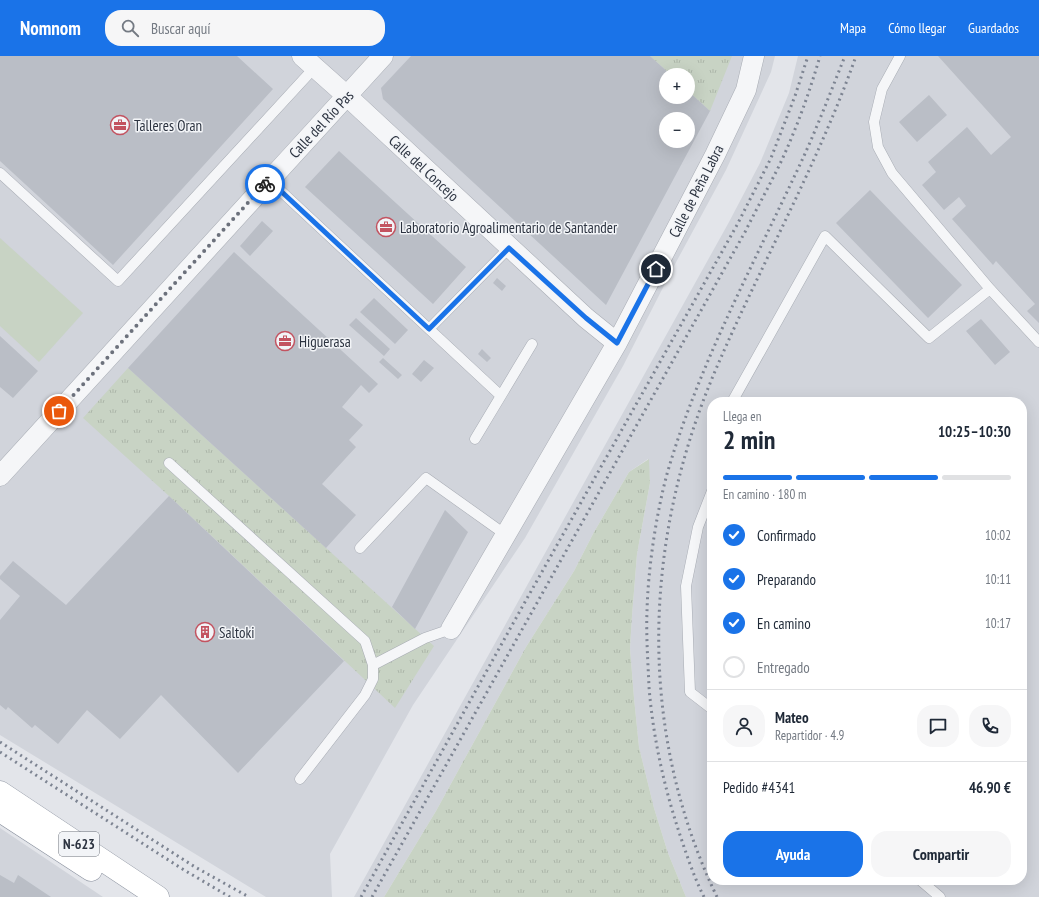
<!DOCTYPE html>
<html lang="es">
<head>
<meta charset="utf-8">
<style>
	:root { --surface:#fff; --page:#f6f6f7; --text:#1f2937; --muted:#747a83; --line:#e0e1e3; --accent:#1a73e8 }
	body { margin:0; font-family:"PT Sans Narrow",sans-serif; background:var(--page); color:var(--text); height:100vh; display:flex; flex-direction:column; font-size:15px; white-space:nowrap }
	* { box-sizing:border-box; margin:0 }
	p { font-size:13px; color:var(--muted) }
	.icon { flex:none; width:22px; height:22px; fill:none; stroke:currentColor; stroke-width:2; stroke-linecap:round; stroke-linejoin:round }
	.map { position:relative; flex:1; overflow:hidden }
	.drawer { position:absolute; left:707px; top:341px; width:320px; height:488px; display:flex; flex-direction:column; background:var(--surface); border-radius:16px; box-shadow:0 4px 16px #0002 }
	.drawer>* { flex:none }
	.buttons { position:absolute; left:659px; top:12px; display:grid; gap:8px }
	.buttons a { display:grid; place-items:center; width:36px; height:36px; border-radius:50%; background:var(--surface); box-shadow:0 4px 16px #0002; font-size:20px }
	.pin { position:absolute; display:grid; place-items:center; width:34px; height:34px; color:#fff; margin:-17px; border:2px solid #fff; border-radius:50%; box-shadow:0 1px 4px #0007 }
	.courier { position:absolute; display:grid; place-items:center; width:40px; height:40px; margin:-20px; border:3px solid #1a73e8; border-radius:50%; background:#fff; color:#222; box-shadow:0 1px 5px #0007 }
	.summary em { font-style:normal; font-weight:700 }
	.summary div { display:flex; flex-direction:column-reverse }
	.summary { display:flex; align-items:center; justify-content:space-between; height:68px; padding:0 16px }
	h1 { font-size:26px; font-weight:700; line-height:30px }
	.bar { display:grid; grid-template-columns:repeat(4,1fr); gap:6px 4px; align-content:center; height:48px; padding:0 16px }
	.bar i { height:5px; border-radius:3px; background:var(--line) }
	.bar .selected { background:var(--accent) }
	.bar p { grid-column:span 4 }
	.line { display:flex; align-items:center; gap:10px; padding:0 16px; border-top:1px solid var(--line) }
	.line div { flex:1 }
	.round { display:grid; place-items:center; flex:none; width:42px; height:42px; border-radius:16px; background:var(--page) }
	ol { padding:0 16px; list-style:none }
	li { display:flex; align-items:center; gap:12px; height:44px }
	li p { margin-inline-start:auto }
	li .icon { padding:4px; border-radius:50%; background:var(--accent); color:#fff; stroke-width:4 }
	li:last-child { color:var(--muted) }
	li i { width:22px; height:22px; border:2px solid var(--line); border-radius:50% }
	.action { display:flex; gap:8px; margin-top:auto; padding:8px 16px }
	.action a { flex:1; height:46px; border-radius:16px; background:var(--accent); color:#fff; font-size:16px; font-weight:700; line-height:46px; text-align:center }
	.action a+a { background:var(--page); color:var(--text) }
	header { display:flex; align-items:center; gap:24px; box-sizing:border-box; height:56px; padding:0 20px; background:var(--accent); color:#fff }
	header strong { font-size:19px }
	nav { display:flex; gap:22px; margin-inline-start:auto; font-size:14px }
	.search { width:280px; height:36px; background:var(--page); display:flex; align-items:center; gap:10px; box-sizing:border-box; padding:0 14px; border-radius:16px; color:var(--muted); font-size:15px }
	.map>svg:first-child { display:block }
	.built { fill:#d1d4db; fill-rule:evenodd }
	.grass { fill:url(#grass-tufts) }
	.pitch { fill:#c8d3c4 }
	.building { fill:#babec6; fill-rule:evenodd }
	.lines { fill:none; stroke-linecap:round; stroke-linejoin:round }
	.service-casing { stroke:#a8acb4; stroke-width:11 }
	.minor-casing { stroke:#a8acb4; stroke-width:21 }
	.trunk-casing { stroke:#8b929f; stroke-width:23 }
	.service { stroke:#f5f6f8; stroke-width:10 }
	.minor { stroke:#f5f6f8; stroke-width:20 }
	.trunk { stroke:#fff; stroke-width:22 }
	.rail { stroke:#7d8492; stroke-width:3; stroke-dasharray:2 4; stroke-linecap:butt }
	.done { stroke:#6c717c; stroke-width:4; stroke-dasharray:0 7.2 }
	.route { stroke:#1a73e8; stroke-width:5 }
	.labels { text-anchor:middle; dominant-baseline:central; stroke-width:3; stroke-linejoin:round; paint-order:stroke }
	.shield { fill:#f2f4f7; stroke:#676d77; stroke-width:1 }
	.shield-label { font-size:14px; font-weight:bold; fill:#2c3340 }
	.street-label { font-size:15px; fill:#2c3340; stroke:#f2f4f7 }
	.poi-label { font-size:15px; fill:#2c3340; stroke:#f2f4f7; text-anchor:start }
</style>
</head>
<body>
<header>
<strong>Nomnom</strong>
<div class="search"><svg class="icon" aria-label="search" viewBox="0 0 24 24"><circle cx="10" cy="10" r="6"/><path d="M15 15l6 6"/></svg>Buscar aquí</div>
<nav><a>Mapa</a><a>Cómo llegar</a><a>Guardados</a></nav>
</header>
<div class="map">
<svg width="1039" height="841" viewBox="0 0 1039 841">
	<defs>
		<pattern id="grass-tufts" width="24" height="20" patternUnits="userSpaceOnUse"><rect width="24" height="20" fill="#c8d3c4"/><path d="M3 7l-1-3M5 7V3M7 7l1-3M15 17l-1-3M17 17v-4M19 17l1-3" fill="none" stroke="#acb6a9"/></pattern>
	</defs>
	<rect width="100%" height="100%" fill="#e3e5ea"/>
	<path class="built" d="M0 0H775L771 16 726 114 674 210 623 310 525 482 413 649 330 798 332 841H266L0 679ZM666 19H688V41H666ZM666 63H688V85H666Z
		M798 0H1039V841H686L668 797 654 752 639 691 634 642 630 592 632 560 637 498 650 427 648 403 629 416 594 476 574 515 526 591 436 755 384 841H354L729 166 760 107 789 37ZM712 346H1022V824H712Z
		M0 772 103 841H0Z"/>
	<path class="grass" d="M650 0H732L710 55 688 35V19H671Z
		M128 312 434 590 395 652 169 440 83 362Z
		M649 403 650 427 637 498 632 560 630 592 634 642 639 691 654 752 668 797 686 841H384L436 755 526 591 574 515 594 476 629 416Z"/>
	<path class="pitch" d="M0 182 83 257 39 306 0 270Z"/>
	<path class="building" d="M0 0H237L273 33 113 209 0 105Z
		M411 0H650L671 19H666V41H688V35L710 55 606 249 383 43 381 32ZM666 63H688V85H666Z
		M938 0H1039V267L1027 255 1035 248 996 205 993 209 952 163 966 150 959 141 944 154 922 129 936 116 928 106 967 71 991 99 1011 81Z
		M929 39 947 59 917 86 899 66Z
		M339 95 466 211 433 248 305 131Z
		M870 134 962 229 928 262 836 167Z
		M262 165 273 175 250 200 240 190Z
		M234 196 378 328 369 337 361 329 342 351 363 369 349 384 356 391 322 428 356 459 326 492 128 312Z
		M497 222 506 230 502 235 493 227Z
		M374 242 408 274 395 288 360 256Z
		M356 262 390 293 384 300 349 269Z
		M981 263 1010 296 995 309 966 275Z
		M0 280 38 315 13 342 0 331Z
		M482 293 491 302 487 306 478 298Z
		M383 302 402 319 398 323 379 306Z
		M424 304 434 312 421 326 412 318Z
		M169 440 344 605 238 717 161 639 120 683 87 654 58 688 35 669 32 672 8 651 6 654 0 649V564L20 540 0 523V520L13 505 66 549Z
		M445 454 468 476 415 573 392 551Z
		M0 819 14 827 18 819 51 841H0Z"/>
	<g class="lines">
		<defs>
			<path id="service" d="M900 0 882 33 874 66 878 91 892 117 990 233 1039 286
				M0 117 118 225 315 11
				M269 124 500 339
				M429 273 509 192
				M732 346 825 180 929 282 990 233
				M475 383 532 288
				M169 407 365 585 373 609V623L365 639 300 723
				M712 435 698 471 686 530 690 636 712 653
				M360 492 426 422 506 479
				M373 609 425 582 451 573
				M920 824 940 841"/>
			<path id="minor" d="M302 0 347 40 586 262 617 287
				M0 420 383 0
				M451 573 617 287 715 99 746 34 754 0"/>
			<path id="trunk" d="M0 736 158 841
				M0 755 91 814"/>
		</defs>
		<use href="#service" class="service-casing"/>
		<use href="#minor" class="minor-casing"/>
		<use href="#trunk" class="trunk-casing"/>
		<use href="#service" class="service"/>
		<use href="#minor" class="minor"/>
		<use href="#trunk" class="trunk"/>
		<path class="rail" d="M0 686 195 811 249 841
			M0 696 184 814 230 841
			M361 841 525 546 737 169 771 102 795 40 808 0
			M372 841 745 176C756 154 768 132 779 110 796 74 809 38 820 0
			M704 841C694 821 687 800 680 779 664 731 653 681 649 631 648 606 646 580 647 555 648 513 656 459 667 418 697 314 749 217 795 119 814 80 829 40 845 0
			M717 841C636 672 643 483 716 313 761 208 818 108 856 0"/>
	</g>
	<g class="lines">
		<path class="done" d="M59 355 265 128"/>
		<path class="route" d="M265 128 269 124 429 273 509 192 586 262 617 287 656 213"/>
	</g>
	<defs>
		<symbol id="office-ring" viewBox="-11 -11 22 22"><circle r="9.5" fill="#f2f4f7" stroke="#c35360" stroke-width="1.5"/><path d="M-6-3h4V-5.5h4V-3h4V5H-6ZM-1-4.5V-3h2v-1.5ZM-6 0V1H6V0Z" fill="#c35360"/></symbol>
		<symbol id="building-ring" viewBox="-11 -11 22 22"><circle r="9.5" fill="#f2f4f7" stroke="#c35360" stroke-width="1.5"/><path d="M-4-6H4V6H1V3H-1V6H-4ZM-2.5-4.3h1.7v1.8h-1.7ZM.8-4.3h1.7v1.8H.8ZM-2.5-1h1.7V.8h-1.7ZM.8-1h1.7V.8H.8Z" fill="#c35360"/></symbol>
	</defs>
	<g fill-rule="evenodd">
		<use href="#office-ring" x="109" y="58" width="22" height="22"/>
		<use href="#office-ring" x="375" y="160" width="22" height="22"/>
		<use href="#office-ring" x="274" y="274" width="22" height="22"/>
		<use href="#building-ring" x="194" y="565" width="22" height="22"/>
	</g>
	<g class="labels">
		<rect class="shield" x="59" y="776" width="40" height="24" rx="3"/>
		<g class="shield-label">
			<text x="79" y="788">N-623</text>
		</g>
		<g class="street-label">
			<text transform="translate(321 68) rotate(-47)">Calle del Río Pas</text>
			<text transform="translate(424 112) rotate(43)">Calle del Concejo</text>
			<text transform="translate(696 135) rotate(-63)">Calle de Peña Labra</text>
		</g>
		<g class="poi-label">
			<text x="134" y="69">Talleres Oran</text>
			<text x="400" y="171">Laboratorio Agroalimentario de Santander</text>
			<text x="299" y="285">Higuerasa</text>
			<text x="219" y="576">Saltoki</text>
		</g>
	</g>
</svg>
<div class="buttons">
<a>+</a>
<a>−</a>
</div>
<div class="pin" style="left:59px;top:355px;background:#ea580c"><svg class="icon" aria-label="bag" viewBox="0 0 24 24"><path d="M5 8h14l-1 12H6zM9 8a3 3 0 0 1 6 0"/></svg></div>
<div class="pin" style="left:656px;top:213px;background:#1f2937"><svg class="icon" aria-label="home" viewBox="0 0 24 24"><path d="M3 11l9-7 9 7M6 9v11h12V9"/></svg></div>
<div class="courier" style="left:265px;top:128px"><svg class="icon" aria-label="bike" viewBox="0 0 24 24"><circle cx="6" cy="16" r="4"/><circle cx="18" cy="16" r="4"/><path d="M6 16l4-8h5l3 8M10 8l3 8H6M13 5h3"/></svg></div>
<section class="drawer">
<div class="summary"><div><h1>2 min</h1><p>Llega en</p></div><em>10:25–10:30</em></div>
<div class="bar"><i class="selected"></i><i class="selected"></i><i class="selected"></i><i></i><p>En camino · 180 m</p></div>
<ol>
<li><svg class="icon" aria-label="check" viewBox="0 0 24 24"><path d="M5 12l5 5 9-10"/></svg>Confirmado<p>10:02</p></li>
<li><svg class="icon" aria-label="check" viewBox="0 0 24 24"><path d="M5 12l5 5 9-10"/></svg>Preparando<p>10:11</p></li>
<li><svg class="icon" aria-label="check" viewBox="0 0 24 24"><path d="M5 12l5 5 9-10"/></svg>En camino<p>10:17</p></li>
<li><i></i>Entregado</li>
</ol>
<div class="line" style="height:72px"><a class="round"><svg class="icon" aria-label="person" viewBox="0 0 24 24"><circle cx="12" cy="8" r="4"/><path d="M4 21q1-7 8-7t8 7"/></svg></a><div><b>Mateo</b><p>Repartidor · 4.9</p></div><a class="round"><svg class="icon" aria-label="chat" viewBox="0 0 24 24"><path d="M4 5h16v11H9l-5 4z"/></svg></a><a class="round"><svg class="icon" aria-label="phone" viewBox="0 0 24 24"><path d="M5 4h4l2 5-3 2q2 4 5 5l2-3 5 2v4C11 20 4 13 5 4z"/></svg></a></div>
<div class="line" style="height:52px"><div>Pedido #4341</div><b>46.90 €</b></div>
<div class="action"><a>Ayuda</a><a>Compartir</a></div>
</section>
</div>
</body>
</html>
